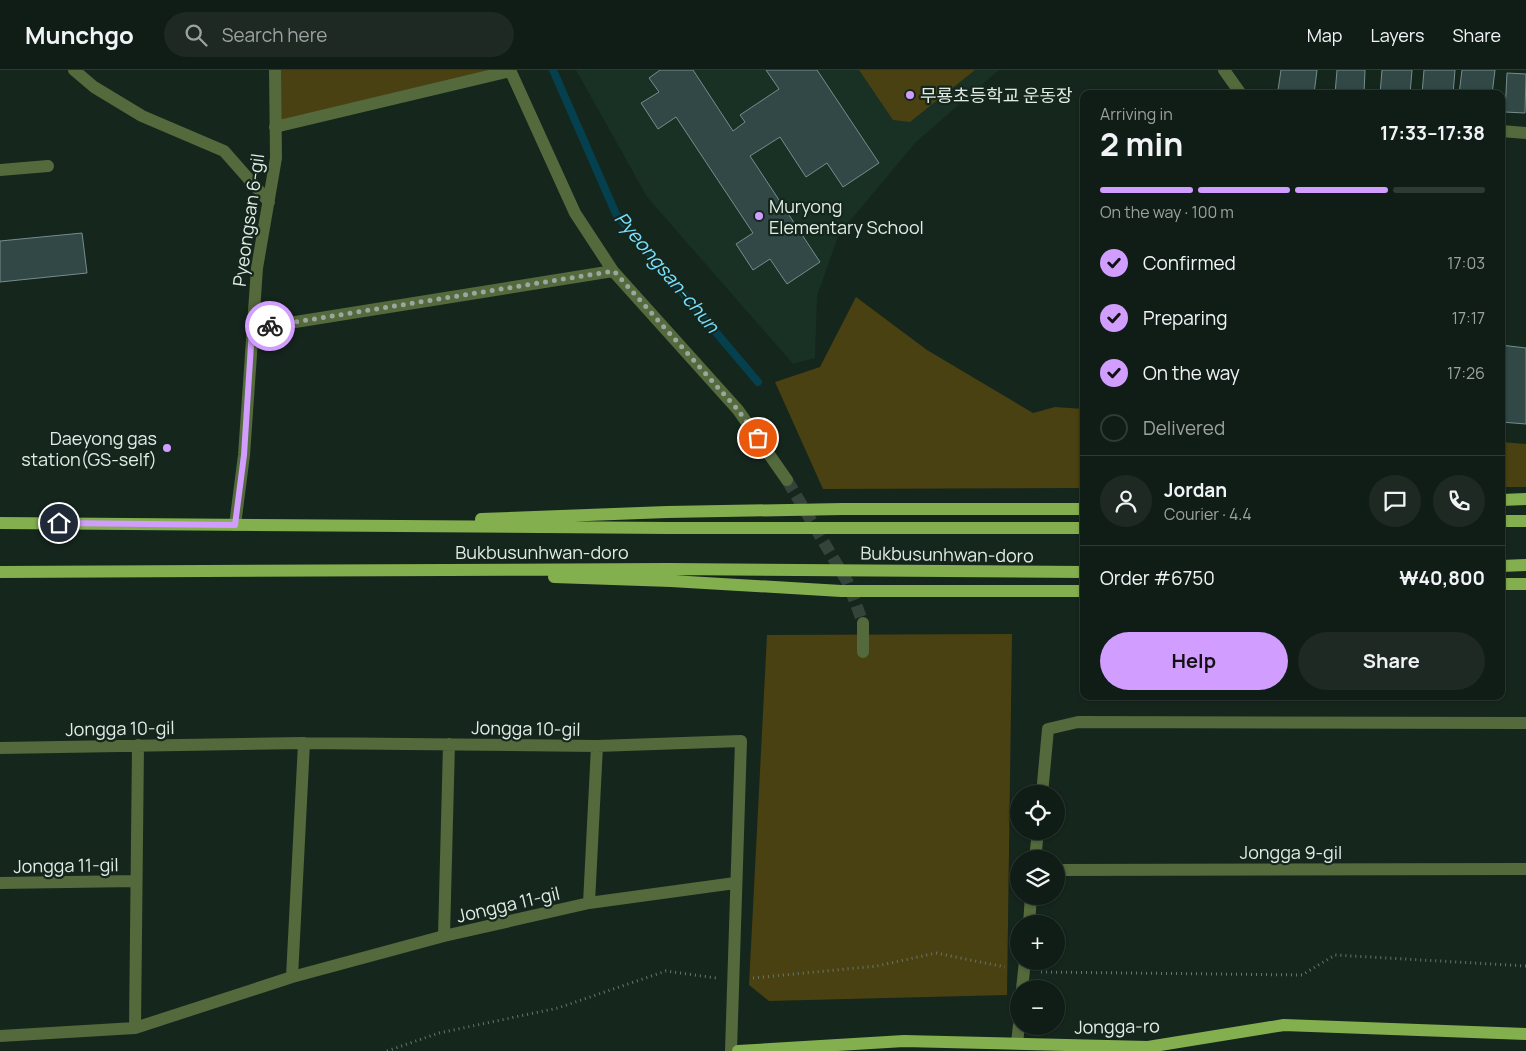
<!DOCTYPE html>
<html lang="en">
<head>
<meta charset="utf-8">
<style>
	:root { --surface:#101c16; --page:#1e2923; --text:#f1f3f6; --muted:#9ca1a1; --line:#303a35; --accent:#d19dfe }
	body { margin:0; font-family:Manrope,"Noto Sans KR",sans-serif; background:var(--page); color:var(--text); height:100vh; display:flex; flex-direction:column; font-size:19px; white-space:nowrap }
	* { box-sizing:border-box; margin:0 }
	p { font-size:16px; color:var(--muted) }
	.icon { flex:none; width:28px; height:28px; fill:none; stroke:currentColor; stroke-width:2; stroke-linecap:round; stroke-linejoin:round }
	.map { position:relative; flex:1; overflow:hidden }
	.side { position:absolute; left:1080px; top:20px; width:425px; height:610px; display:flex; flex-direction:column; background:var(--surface); border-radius:10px; box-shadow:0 1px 4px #0004,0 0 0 1px var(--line) }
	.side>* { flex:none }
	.buttons { position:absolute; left:1010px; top:715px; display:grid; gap:10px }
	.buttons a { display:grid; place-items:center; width:55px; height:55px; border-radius:50%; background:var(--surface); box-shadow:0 1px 4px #0004,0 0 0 1px var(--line); font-size:25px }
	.pin { position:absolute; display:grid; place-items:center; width:42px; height:42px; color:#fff; margin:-21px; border:2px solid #fff; border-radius:50%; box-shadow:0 1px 5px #0007 }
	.courier { position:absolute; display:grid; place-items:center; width:50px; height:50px; margin:-25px; border:4px solid #d19dfe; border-radius:50%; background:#fff; color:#222; box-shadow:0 1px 6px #0007 }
	.head em { font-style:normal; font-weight:700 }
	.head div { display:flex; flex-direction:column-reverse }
	.head { display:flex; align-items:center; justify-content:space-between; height:85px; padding:0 20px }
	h1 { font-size:32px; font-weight:700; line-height:38px }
	.bar { display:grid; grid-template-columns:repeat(4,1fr); gap:8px 5px; align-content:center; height:60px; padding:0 20px }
	.bar i { height:6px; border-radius:4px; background:var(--line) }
	.bar .active { background:var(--accent) }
	.bar p { grid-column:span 4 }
	.line { display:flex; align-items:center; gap:12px; padding:0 20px; border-top:1px solid var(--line) }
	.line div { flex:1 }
	.round { display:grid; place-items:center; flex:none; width:52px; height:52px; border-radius:26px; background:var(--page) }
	ol { padding:0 20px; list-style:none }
	li { display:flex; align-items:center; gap:15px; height:55px }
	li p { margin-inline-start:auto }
	li .icon { padding:5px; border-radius:50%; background:var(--accent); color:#111; stroke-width:4 }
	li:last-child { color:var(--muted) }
	li i { width:28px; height:28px; border:2px solid var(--line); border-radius:50% }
	.action { display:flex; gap:10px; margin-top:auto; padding:10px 20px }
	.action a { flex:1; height:58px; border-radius:30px; background:var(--accent); color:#111; font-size:20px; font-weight:700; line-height:58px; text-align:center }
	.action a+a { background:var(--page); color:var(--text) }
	header { display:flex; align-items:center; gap:30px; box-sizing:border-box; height:70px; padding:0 25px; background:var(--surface); border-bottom:1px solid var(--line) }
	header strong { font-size:24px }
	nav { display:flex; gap:28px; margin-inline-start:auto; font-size:18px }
	.search { width:350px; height:45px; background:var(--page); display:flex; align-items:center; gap:12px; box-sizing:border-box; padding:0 18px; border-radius:28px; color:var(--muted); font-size:19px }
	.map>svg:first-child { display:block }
	.built { fill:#183124 }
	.green { fill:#494111 }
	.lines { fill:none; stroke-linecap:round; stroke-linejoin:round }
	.stream { stroke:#05404e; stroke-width:8 }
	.building { fill:#314846; stroke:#758e8c }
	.minor-tunnel { stroke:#34443b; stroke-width:12; stroke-dasharray:12 6; stroke-linecap:butt }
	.path { stroke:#67766e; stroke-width:3; stroke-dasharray:1 4; stroke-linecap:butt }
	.minor { stroke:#54693c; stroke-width:12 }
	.major { stroke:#84af4e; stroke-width:12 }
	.done { stroke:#9aa79f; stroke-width:5; stroke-dasharray:0 9 }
	.route { stroke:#d19dfe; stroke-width:6 }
	.poi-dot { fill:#d19dfe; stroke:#15261d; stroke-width:2 }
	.labels { text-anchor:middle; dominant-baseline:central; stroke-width:4.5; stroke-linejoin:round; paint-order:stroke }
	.poi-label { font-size:18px; fill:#e1ece5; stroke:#15261d; text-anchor:start }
	.street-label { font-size:18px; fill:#e1ece5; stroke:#15261d }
	.water-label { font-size:19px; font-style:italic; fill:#7ae0fe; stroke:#15261d }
</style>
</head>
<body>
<header>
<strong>Munchgo</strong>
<div class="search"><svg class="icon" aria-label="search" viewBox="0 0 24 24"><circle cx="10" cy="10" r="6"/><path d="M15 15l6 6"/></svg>Search here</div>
<nav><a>Map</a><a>Layers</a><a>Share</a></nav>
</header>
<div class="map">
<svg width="1526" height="981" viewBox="0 0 1526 981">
	<rect width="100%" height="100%" fill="#15261d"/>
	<path class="built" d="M576 0H999L916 72 839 164 817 226 815 288 793 294 647 127Z"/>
	<path class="green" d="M281 0H493L281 51Z
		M859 0H975L910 52 893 50Z
		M856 227 927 280 1033 343 1055 337 1084 339V418L823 419 775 312 820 297Z
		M1501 372 1526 374V417H1501Z
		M1012 564 1007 925 769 931 749 915 767 565Z"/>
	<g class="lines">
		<path class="stream" d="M553 0 616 144 758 312"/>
	</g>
	<path class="building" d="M660 0H693L733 61 745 52 740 45 779 19 766 0H817L879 93 843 117 827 93 806 107 780 67 750 86 820 192 787 214 770 189 753 200 736 174 753 163 676 47 658 59 641 33 659 22 649 8Z
		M1281 0H1317L1314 24 1278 20Z
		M1337 0H1365L1364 24H1335Z
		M1382 0H1412L1410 24H1380Z
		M1424 0H1455L1453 24H1422Z
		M1462 0H1495L1492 24H1459Z
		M1507 3 1526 4 1525 43 1505 42Z
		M82 163 87 203 0 212V171Z
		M1501 275 1526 278V354L1501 352Z"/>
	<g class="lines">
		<path class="minor-tunnel" d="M787 410 848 513 863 553"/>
		<path class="path" d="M1041 902 1302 905 1335 885 1526 896
			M753 908 877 896 936 883 1005 897
			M387 981 439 963 558 938 666 901 716 908"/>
		<path class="minor" d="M74 0 94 17 142 46 224 81 269 132
			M510 0 575 143 613 201 738 340 787 410
			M1224 0 1241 24
			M275 57 510 1
			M1501 61 1526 63
			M0 100 48 96
			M252 259 613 201
			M235 455 244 385 257 198 276 88 275 0
			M863 582V553
			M0 678 304 673 597 676 741 671 731 981
			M1042 724 1048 659 1078 652 1526 653
			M1035 789 1038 761
			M1056 800 1526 799
			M0 813 136 811
			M589 833 597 676
			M1029 854 1031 826
			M444 866 449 674
			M292 907 304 673
			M1022 919 1025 891
			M135 958 292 907 444 866 589 833 735 813
			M0 966 135 958 138 675
			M1017 973 1019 955"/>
		<path class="major" d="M1501 430 1526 429
			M481 449 667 442 843 439H1084
			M1501 451H1526
			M0 453 668 458H1084
			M1501 496 1526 495
			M0 502 668 499 1084 502
			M554 507 671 511 841 521H1084
			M1501 514H1526
			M738 981 904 971 1148 977 1284 955 1526 964"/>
	</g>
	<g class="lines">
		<path class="done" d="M270 256 614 201 738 340 758 368"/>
		<path class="route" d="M59 453 235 455 244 385 252 259 270 256"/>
	</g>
	<g class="poi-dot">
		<circle cx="910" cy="25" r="5"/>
		<circle cx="759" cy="146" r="5"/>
		<circle cx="167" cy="378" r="5"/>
	</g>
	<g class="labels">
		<g class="poi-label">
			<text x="920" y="25">무룡초등학교 운동장</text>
			<text x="769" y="136">Muryong<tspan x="769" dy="21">Elementary School</tspan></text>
			<text x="157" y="368" text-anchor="end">Daeyong gas<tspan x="157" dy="21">station(GS-self)</tspan></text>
		</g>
		<g class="street-label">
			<text transform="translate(248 150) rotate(-82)">Pyeongsan 6-gil</text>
			<text x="542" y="482">Bukbusunhwan-doro</text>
			<text transform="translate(947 484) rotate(1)">Bukbusunhwan-doro</text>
			<text transform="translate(120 658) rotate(-1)">Jongga 10-gil</text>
			<text transform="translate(526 658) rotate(1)">Jongga 10-gil</text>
			<text x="1291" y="782">Jongga 9-gil</text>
			<text transform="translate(66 795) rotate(-1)">Jongga 11-gil</text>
			<text transform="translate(508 834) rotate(-13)">Jongga 11-gil</text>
			<text transform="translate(1117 956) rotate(-1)">Jongga-ro</text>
		</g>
		<g class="water-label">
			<text transform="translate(667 202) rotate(50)">Pyeongsan-chun</text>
		</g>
	</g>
</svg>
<div class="buttons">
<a><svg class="icon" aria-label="locate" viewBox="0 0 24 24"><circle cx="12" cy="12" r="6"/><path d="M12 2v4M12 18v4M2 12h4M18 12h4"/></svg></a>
<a><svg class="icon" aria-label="layers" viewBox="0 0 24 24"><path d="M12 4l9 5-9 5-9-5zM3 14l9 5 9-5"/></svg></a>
<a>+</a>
<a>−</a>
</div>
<div class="pin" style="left:758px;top:368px;background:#ea580c"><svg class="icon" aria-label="bag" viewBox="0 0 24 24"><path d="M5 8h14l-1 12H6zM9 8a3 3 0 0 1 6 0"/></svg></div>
<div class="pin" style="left:59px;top:453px;background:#1f2937"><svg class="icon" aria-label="home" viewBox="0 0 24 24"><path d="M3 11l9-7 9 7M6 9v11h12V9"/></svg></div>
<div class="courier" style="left:270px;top:256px"><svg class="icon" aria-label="bike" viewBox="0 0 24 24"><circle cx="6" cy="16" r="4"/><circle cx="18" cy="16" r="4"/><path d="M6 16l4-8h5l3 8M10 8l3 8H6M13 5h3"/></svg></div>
<section class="side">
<div class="head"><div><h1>2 min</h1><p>Arriving in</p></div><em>17:33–17:38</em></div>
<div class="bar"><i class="active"></i><i class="active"></i><i class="active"></i><i></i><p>On the way · 100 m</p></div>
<ol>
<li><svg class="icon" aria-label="check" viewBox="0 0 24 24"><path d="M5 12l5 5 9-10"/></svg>Confirmed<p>17:03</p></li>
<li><svg class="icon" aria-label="check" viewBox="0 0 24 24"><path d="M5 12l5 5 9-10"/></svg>Preparing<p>17:17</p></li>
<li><svg class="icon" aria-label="check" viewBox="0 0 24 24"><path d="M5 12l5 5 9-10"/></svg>On the way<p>17:26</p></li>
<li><i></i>Delivered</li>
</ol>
<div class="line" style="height:90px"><a class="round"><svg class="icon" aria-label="person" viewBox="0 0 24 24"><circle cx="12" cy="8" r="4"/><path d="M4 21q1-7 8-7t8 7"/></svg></a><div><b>Jordan</b><p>Courier · 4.4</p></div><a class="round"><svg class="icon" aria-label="chat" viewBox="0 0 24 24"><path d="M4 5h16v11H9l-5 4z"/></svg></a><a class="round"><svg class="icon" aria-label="phone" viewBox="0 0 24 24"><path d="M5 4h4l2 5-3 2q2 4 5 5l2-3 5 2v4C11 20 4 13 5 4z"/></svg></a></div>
<div class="line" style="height:65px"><div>Order #6750</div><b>₩40,800</b></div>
<div class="action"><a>Help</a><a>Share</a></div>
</section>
</div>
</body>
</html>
